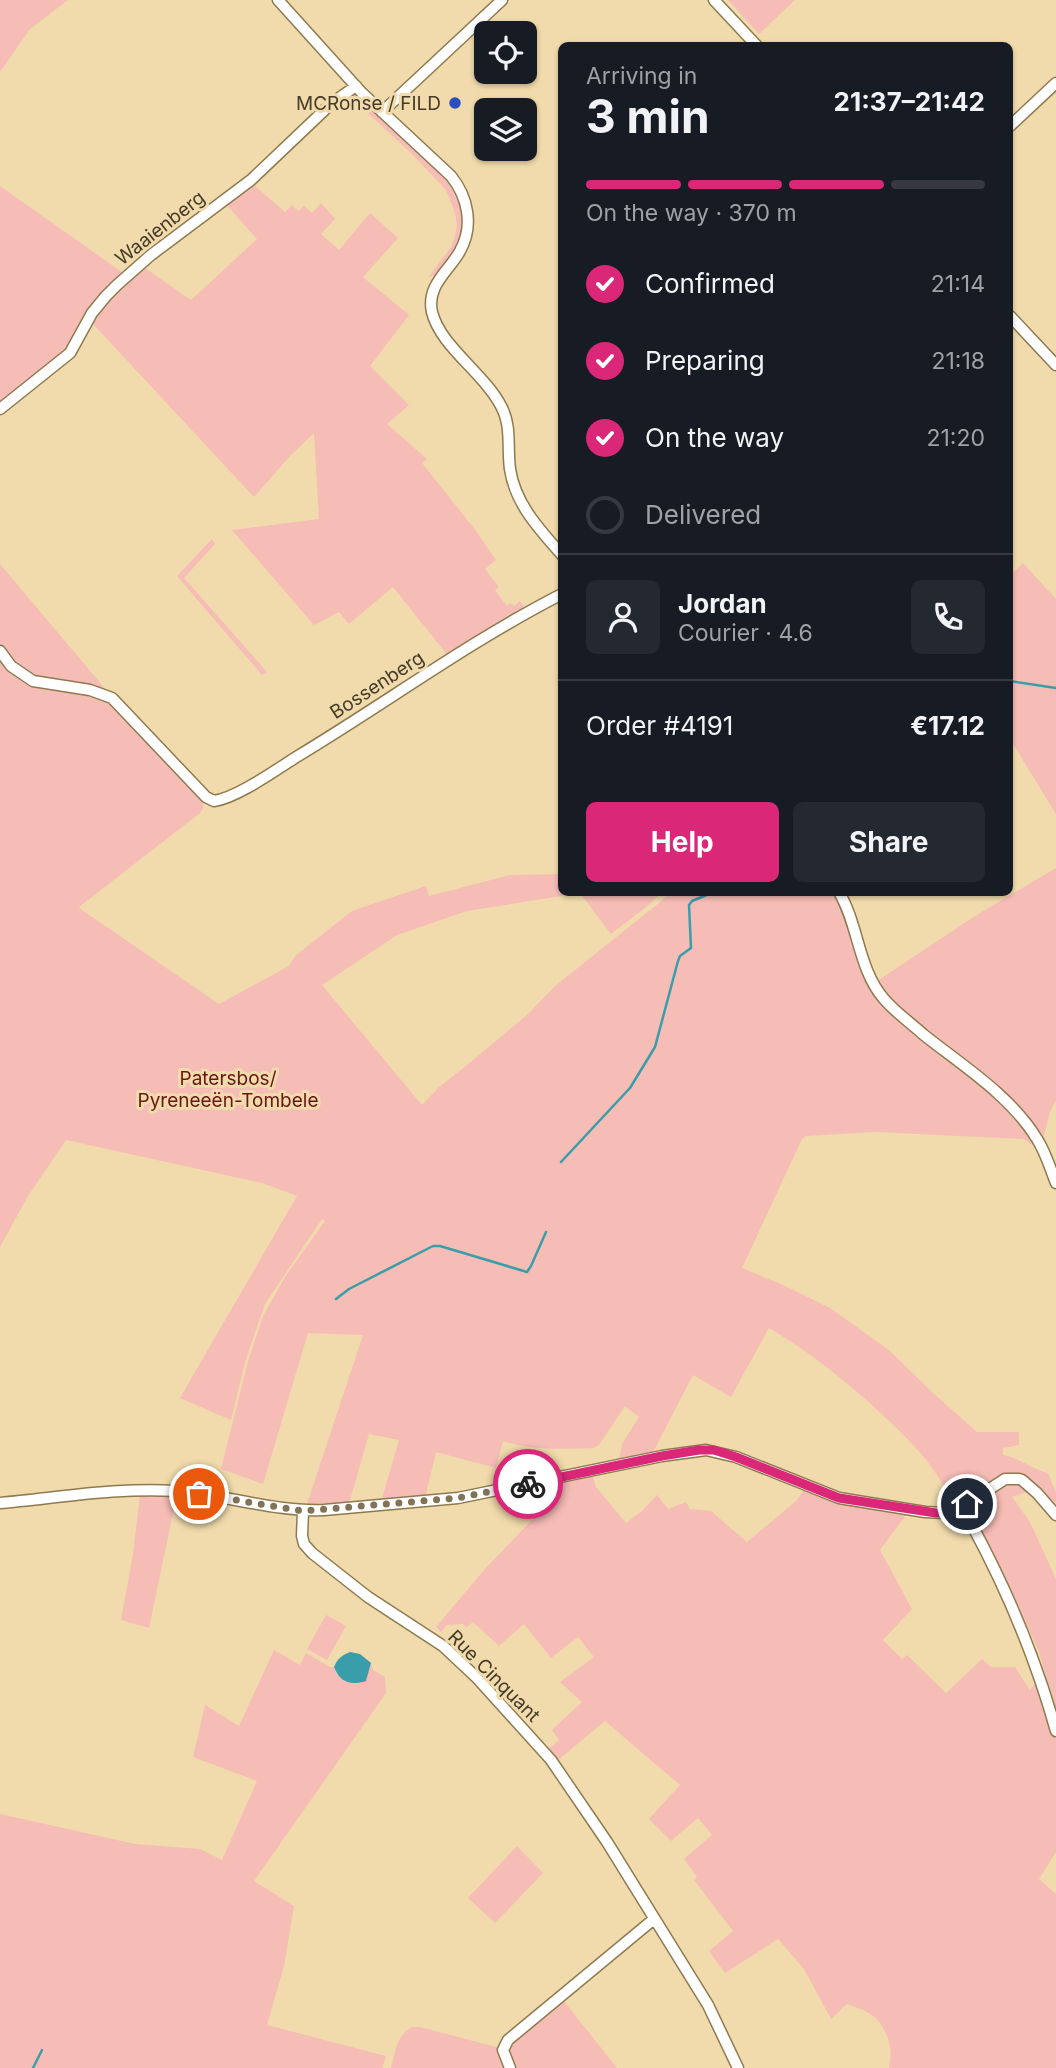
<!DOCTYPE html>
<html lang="en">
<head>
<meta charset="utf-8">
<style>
	:root { --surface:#171b24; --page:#242831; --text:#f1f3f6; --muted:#9ea1a6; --line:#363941; --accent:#db2777 }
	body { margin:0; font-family:Inter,sans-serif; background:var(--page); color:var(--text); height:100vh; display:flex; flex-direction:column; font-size:26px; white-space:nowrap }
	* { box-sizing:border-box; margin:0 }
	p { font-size:23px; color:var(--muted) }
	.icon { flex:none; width:38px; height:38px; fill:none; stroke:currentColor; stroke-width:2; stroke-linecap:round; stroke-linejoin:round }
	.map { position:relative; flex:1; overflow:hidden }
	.sheet { position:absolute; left:558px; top:42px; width:455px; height:854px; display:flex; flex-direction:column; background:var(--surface); border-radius:10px; box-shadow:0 2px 5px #0004 }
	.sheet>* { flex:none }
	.controls { position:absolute; left:474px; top:21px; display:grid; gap:14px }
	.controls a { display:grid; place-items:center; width:63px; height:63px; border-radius:10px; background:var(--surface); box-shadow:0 2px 5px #0004; font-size:35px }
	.pin { position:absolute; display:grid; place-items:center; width:60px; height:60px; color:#fff; margin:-30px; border:4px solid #fff; border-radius:50%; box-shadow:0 2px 7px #0007 }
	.courier { position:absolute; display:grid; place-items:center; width:70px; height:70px; margin:-35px; border:5px solid #db2777; border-radius:50%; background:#fff; color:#222; box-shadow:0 2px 9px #0007 }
	.headline em { font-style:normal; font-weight:700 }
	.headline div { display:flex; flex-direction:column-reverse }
	.headline { display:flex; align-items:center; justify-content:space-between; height:119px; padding:0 28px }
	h1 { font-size:46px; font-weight:700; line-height:52px }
	.bar { display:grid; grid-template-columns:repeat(4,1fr); gap:10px 7px; align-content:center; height:84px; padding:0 28px }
	.bar i { height:9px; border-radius:5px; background:var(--line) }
	.bar .active { background:var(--accent) }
	.bar p { grid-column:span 4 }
	.line { display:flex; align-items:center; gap:18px; padding:0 28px; border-top:2px solid var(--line) }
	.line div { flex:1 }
	.round { display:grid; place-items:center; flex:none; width:74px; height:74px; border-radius:10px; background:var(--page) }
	ol { padding:0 28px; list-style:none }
	li { display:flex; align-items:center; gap:21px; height:77px }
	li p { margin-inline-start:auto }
	li .icon { padding:7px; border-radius:50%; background:var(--accent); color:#fff; stroke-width:4 }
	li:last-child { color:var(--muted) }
	li i { width:38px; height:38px; border:4px solid var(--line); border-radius:50% }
	.cta { display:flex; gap:14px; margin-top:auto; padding:14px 28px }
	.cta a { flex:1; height:80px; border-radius:10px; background:var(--accent); color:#fff; font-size:28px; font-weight:700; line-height:80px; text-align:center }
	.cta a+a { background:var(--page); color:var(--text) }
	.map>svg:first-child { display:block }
	.green { fill:#f6bcb6 }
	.water { fill:#3a9eaa }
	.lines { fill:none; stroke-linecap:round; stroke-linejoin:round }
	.stream { stroke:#3a9eaa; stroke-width:2.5 }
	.minor-casing { stroke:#8e7a4e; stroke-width:13 }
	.minor { stroke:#fff; stroke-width:10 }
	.done { stroke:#817356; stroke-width:7; stroke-dasharray:0 12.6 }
	.route { stroke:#db2777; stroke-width:9 }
	.poi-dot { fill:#2a4fbe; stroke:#f1dbac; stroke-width:2.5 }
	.labels { text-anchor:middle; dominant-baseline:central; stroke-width:6; stroke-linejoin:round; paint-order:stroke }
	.poi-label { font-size:19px; fill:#443b28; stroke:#f1dbac; text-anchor:end }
	.street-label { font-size:19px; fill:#443b28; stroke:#f1dbac }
	.park-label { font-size:19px; fill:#691616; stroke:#f1dbac }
</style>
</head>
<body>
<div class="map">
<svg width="1056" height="2068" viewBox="0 0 1056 2068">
	<rect width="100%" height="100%" fill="#f1dbac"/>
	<path class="green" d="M0 0H68L30 29 0 72Z
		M728 0H795L759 34Z
		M355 95 359 96 449 182C468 205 468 236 449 260 442 268 438 274 428 278L451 247 455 236 457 225 455 213 446 190 410 152 349 96Z
		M253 184 285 212 292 205 298 211 304 206 312 213 321 203 335 219 321 234 339 250 370 213 398 238 363 277 409 315 370 366 409 405 387 424 427 459 422 463 476 531 496 560 485 569 499 587 495 590 507 606 511 603 514 606 520 601 528 611 449 657 393 587 349 624 339 612 314 625 232 530 319 519 314 433 290 456 254 497 93 324 110 299 142 266 191 300 257 239 224 202Z
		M0 186 126 275 71 347 0 407Z
		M212 539 215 544 184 578 267 672 262 675 177 576Z
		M1023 563 1056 599V814L1010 739V576Z
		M0 564 107 691 36 678 18 667 0 645Z
		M0 659 12 672 28 682 80 691 110 700 203 799V809L200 813 79 907 82 910 219 1004 289 966 295 956 352 911 426 886 429 896 510 875 562 874V892L661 893 650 904 611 934 580 893 467 911 397 935 322 985 422 1105 439 1087 461 1070 527 1015 555 986 659 903 669 893H835L842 905 875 995 895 1019 1003 1103 1026 1128 1038 1149 1024 1139 875 1132 806 1136 802 1139 742 1268 783 1285 830 1308 889 1350 933 1393 977 1432H1019V1445L1003 1448V1455C1020 1458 1032 1469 1048 1473L1056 1493V1503C1035 1497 1032 1468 1005 1475L957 1506C946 1490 936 1471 923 1456 883 1411 821 1358 769 1328L731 1397 693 1375 651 1456 618 1462 623 1442 639 1417 625 1406 599 1445 594 1448C564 1449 532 1451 503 1441L496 1468 436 1452 425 1498 381 1502 399 1440 369 1434 348 1507 305 1510 363 1335 308 1333 263 1484 221 1469 248 1361 263 1316 285 1277 325 1221 322 1219 265 1304 246 1359 231 1420 180 1398 297 1196 262 1183 66 1140 28 1196 0 1247Z
		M1056 868V1100L1050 1112 1043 1139 893 1003 877 981 975 916Z
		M592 1474 596 1487 626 1523 642 1511 657 1495 668 1509 686 1502 690 1509 711 1511 747 1542 796 1501 804 1490C837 1504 870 1509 906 1515L880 1550 912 1609 883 1640 902 1659 907 1655 946 1693 982 1659 991 1667H1015L1030 1690 1039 1679 1056 1740V1852L1039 1879 1056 1894V2068H889C894 2048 887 2025 869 2013 862 2009 854 2007 847 2004L831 2019 804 1969 778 1939 725 1973 709 1951 733 1931 694 1880 697 1877 684 1859 712 1835 698 1818 671 1841 649 1819 680 1785 605 1721 557 1761 547 1750 559 1740 552 1730 582 1702 560 1682 594 1657 578 1637 551 1658 524 1624 499 1646 473 1622 467 1627 463 1624 447 1625 441 1632 436 1627 484 1570 550 1501 548 1483Z
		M1012 1482 1025 1487 1027 1492 1012 1497 1030 1522 1056 1579V1712L1039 1652 1002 1570 968 1507 1004 1484Z
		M177 1494 149 1628 121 1620 133 1554 140 1495Z
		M326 1615 346 1626 327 1660 307 1649Z
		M274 1650 300 1665 306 1653 330 1667H334L337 1675 366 1681 371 1663 373 1670 385 1677 386 1693 254 1881 294 1906 284 1966 267 2025 386 2056 382 2068H0V1814L135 1844 200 1849 222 1860 257 1781 193 1757 205 1705 239 1726Z
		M517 1846 543 1873 495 1923 468 1898Z
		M563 2000 617 2068H513L507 2047Z
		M412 2027H420L500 2048 507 2068H391C395 2053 397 2034 412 2027Z"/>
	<path class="water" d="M350 1652 360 1654 371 1663 366 1681C350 1686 340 1682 334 1667 337 1659 342 1655 350 1652Z"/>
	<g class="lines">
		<path class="stream" d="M1010 681 1056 688
			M561 1162 630 1088 655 1047 678 961 680 956 691 948 689 905 692 901 714 892
			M336 1299 349 1289 433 1246H440L527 1272 531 1266 546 1232
			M33 2068 42 2050"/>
		<defs>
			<path id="minor" d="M278 0 362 93 451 176C468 197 474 226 460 251 450 270 426 285 432 312 440 346 484 373 501 406 512 426 507 448 510 469 515 504 540 530 562 555
				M714 0 757 46
				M382 112 502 0
				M1010 126 1056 83
				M1010 316 1056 365
				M0 409 70 353 92 313 106 296 117 285 151 255 251 180 332 103 356 86
				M0 651 11 666 33 681 90 690 112 698 206 797 214 801C237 798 277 769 298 756 386 703 470 641 562 594
				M839 892C859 926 858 969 884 999 896 1013 911 1023 924 1035 963 1066 1011 1096 1037 1139 1046 1153 1050 1168 1056 1183
				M0 1503C57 1498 119 1487 176 1491 226 1495 275 1512 324 1510L458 1498 662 1456 706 1450 736 1457 839 1498 925 1512 945 1513 962 1507 1005 1479H1019L1022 1480 1037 1493 1056 1515
				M962 1507C1002 1578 1034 1652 1056 1731
				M303 1511 302 1536 304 1544 312 1553 368 1597 443 1646 476 1677 551 1760 607 1842 708 2005 738 2068
				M510 2068 503 2050 508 2040 654 1919"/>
		</defs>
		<use href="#minor" class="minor-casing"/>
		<use href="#minor" class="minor"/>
	</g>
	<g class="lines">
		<path class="done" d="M199 1494 303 1511 458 1498 528 1484"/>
		<path class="route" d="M528 1484 662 1456 699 1450H714L736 1457 839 1498 936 1513H945L967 1504"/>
	</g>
	<circle class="poi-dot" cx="455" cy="103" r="7"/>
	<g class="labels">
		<g class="poi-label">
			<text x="441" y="103">MCRonse / FILD</text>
		</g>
		<g class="street-label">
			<text transform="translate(160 228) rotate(-38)">Waaienberg</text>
			<text transform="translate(377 685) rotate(-33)">Bossenberg</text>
			<text transform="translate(494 1676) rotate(45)">Rue Cinquant</text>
		</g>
		<g class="park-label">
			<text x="228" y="1078">Patersbos/<tspan x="228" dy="22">Pyreneeën-Tombele</tspan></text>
		</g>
	</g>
</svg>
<div class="controls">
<a><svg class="icon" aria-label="locate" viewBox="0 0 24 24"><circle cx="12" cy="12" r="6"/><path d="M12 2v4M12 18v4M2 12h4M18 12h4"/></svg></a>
<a><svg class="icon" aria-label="layers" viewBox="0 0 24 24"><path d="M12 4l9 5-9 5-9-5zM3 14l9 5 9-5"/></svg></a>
</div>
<div class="pin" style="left:199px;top:1494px;background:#ea580c"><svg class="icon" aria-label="bag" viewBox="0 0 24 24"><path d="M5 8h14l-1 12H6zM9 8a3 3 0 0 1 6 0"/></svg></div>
<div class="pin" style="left:967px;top:1504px;background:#1f2937"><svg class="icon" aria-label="home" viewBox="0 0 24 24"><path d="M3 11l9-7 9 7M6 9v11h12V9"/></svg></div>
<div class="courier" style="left:528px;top:1484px"><svg class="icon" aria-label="bike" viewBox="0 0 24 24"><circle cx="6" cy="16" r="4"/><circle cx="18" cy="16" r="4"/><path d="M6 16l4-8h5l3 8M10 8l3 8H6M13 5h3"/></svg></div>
<section class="sheet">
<div class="headline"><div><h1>3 min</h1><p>Arriving in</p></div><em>21:37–21:42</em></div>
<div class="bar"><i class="active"></i><i class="active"></i><i class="active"></i><i></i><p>On the way · 370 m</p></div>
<ol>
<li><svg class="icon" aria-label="check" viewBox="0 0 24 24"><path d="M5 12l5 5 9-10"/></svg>Confirmed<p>21:14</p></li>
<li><svg class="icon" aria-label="check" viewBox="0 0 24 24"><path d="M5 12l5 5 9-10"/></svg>Preparing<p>21:18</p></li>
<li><svg class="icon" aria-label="check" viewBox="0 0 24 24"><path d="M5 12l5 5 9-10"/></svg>On the way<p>21:20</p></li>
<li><i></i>Delivered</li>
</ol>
<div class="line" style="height:126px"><a class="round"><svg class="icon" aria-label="person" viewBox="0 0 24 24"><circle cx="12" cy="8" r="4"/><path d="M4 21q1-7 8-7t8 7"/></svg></a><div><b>Jordan</b><p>Courier · 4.6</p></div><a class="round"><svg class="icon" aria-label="phone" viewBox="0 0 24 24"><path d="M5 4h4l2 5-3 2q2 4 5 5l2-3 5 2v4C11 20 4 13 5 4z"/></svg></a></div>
<div class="line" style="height:91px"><div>Order #4191</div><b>€17.12</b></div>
<div class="cta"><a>Help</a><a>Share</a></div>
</section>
</div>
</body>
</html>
